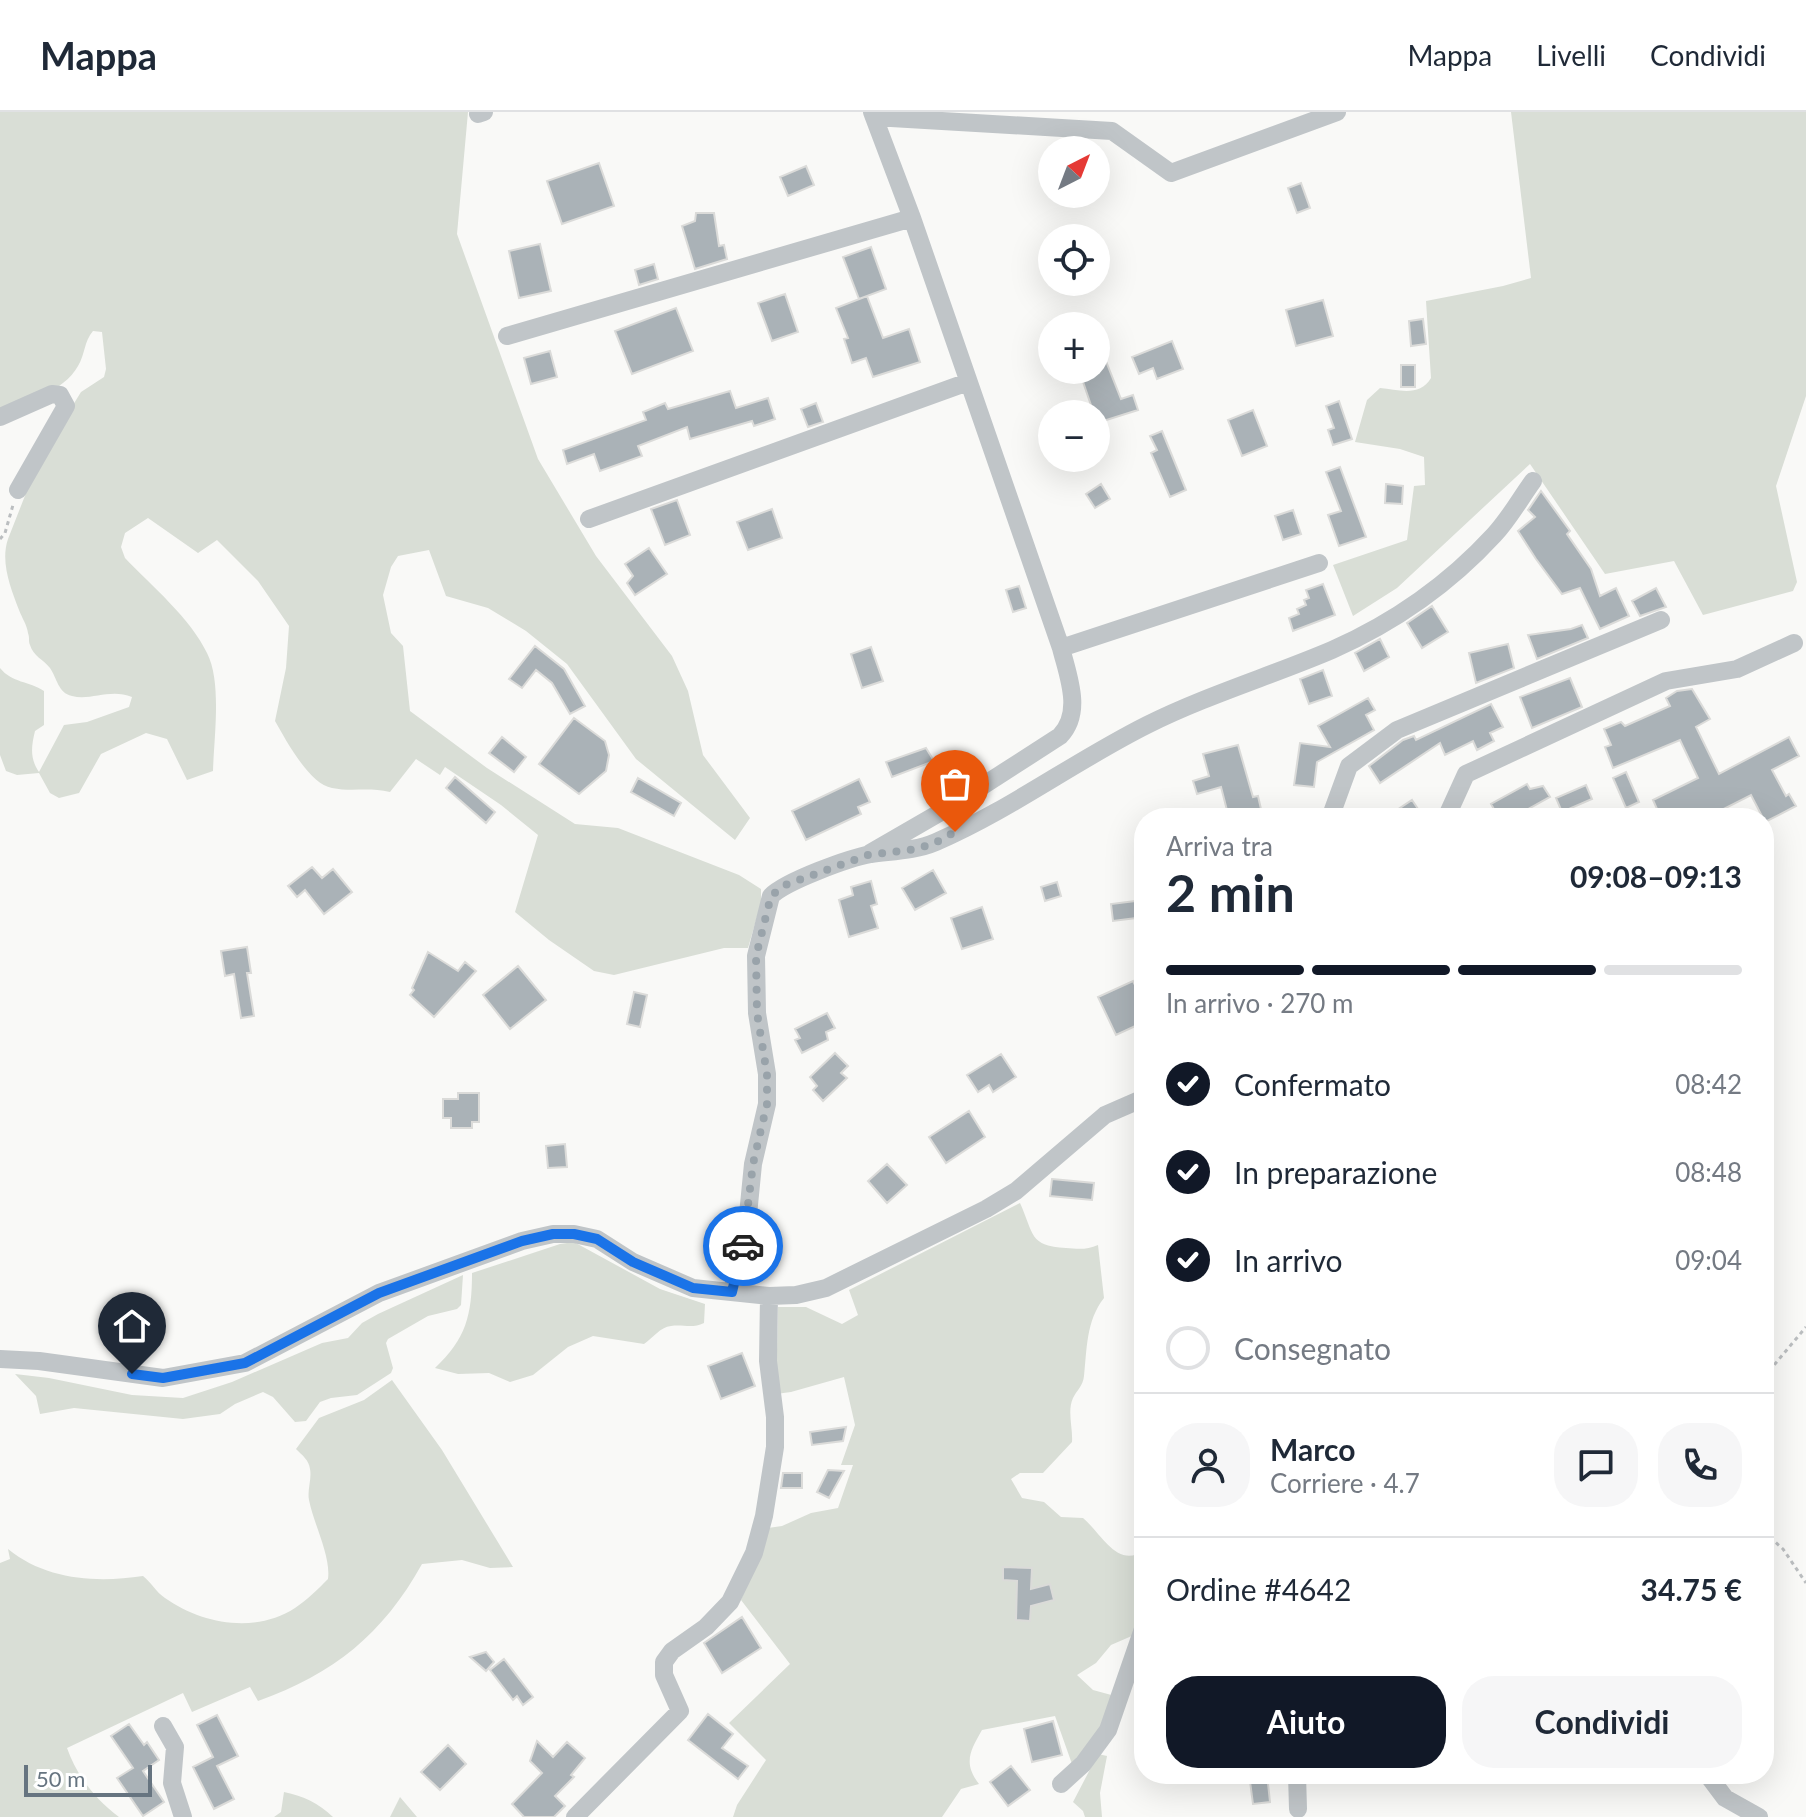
<!DOCTYPE html>
<html lang="it">
<head>
<meta charset="utf-8">
<style>
	:root { --surface:#fff; --page:#f6f6f7; --text:#1f2937; --muted:#747a83; --line:#e0e1e3; --accent:#111827 }
	body { margin:0; font-family:Lato,sans-serif; background:var(--page); color:var(--text); height:100vh; display:flex; flex-direction:column; font-size:30px; white-space:nowrap }
	* { box-sizing:border-box; margin:0 }
	p { font-size:26px; color:var(--muted) }
	.icon { flex:none; width:44px; height:44px; fill:none; stroke:currentColor; stroke-width:2; stroke-linecap:round; stroke-linejoin:round }
	.map { position:relative; flex:1; overflow:hidden }
	.details { position:absolute; left:1134px; top:696px; width:640px; height:976px; display:flex; flex-direction:column; background:var(--surface); border-radius:32px; box-shadow:0 8px 32px #0002 }
	.details>* { flex:none }
	.needle { width:52px; rotate:42deg }
	.controls { position:absolute; left:1038px; top:24px; display:grid; gap:16px }
	.controls a { display:grid; place-items:center; width:72px; height:72px; border-radius:50%; background:var(--surface); box-shadow:0 8px 32px #0002; font-size:40px }
	.scale { position:absolute; left:24px; bottom:20px; width:128px; box-sizing:border-box; padding-left:8px; border:4px solid #667480; border-top:0; font-size:22px; line-height:28px; white-space:nowrap; color:#667480; -webkit-text-stroke:6px #fff; paint-order:stroke }
	.pin { position:absolute; display:grid; place-items:center; width:68px; height:68px; color:#fff; margin:-82px -34px; border-radius:50% 50% 50% 0; rotate:-45deg; box-shadow:0 0 8px #0007 }
	.pin .icon { rotate:45deg }
	.courier { position:absolute; display:grid; place-items:center; width:80px; height:80px; margin:-40px; border:6px solid #1a73e8; border-radius:50%; background:#fff; color:#222; box-shadow:0 2px 10px #0007 }
	.head em { font-style:normal; font-weight:700 }
	.head div { display:flex; flex-direction:column-reverse }
	.head { display:flex; align-items:center; justify-content:space-between; height:136px; padding:0 32px }
	h1 { font-size:52px; font-weight:700; line-height:60px }
	.bar { display:grid; grid-template-columns:repeat(4,1fr); gap:12px 8px; align-content:center; height:96px; padding:0 32px }
	.bar i { height:10px; border-radius:6px; background:var(--line) }
	.bar .selected { background:var(--accent) }
	.bar p { grid-column:span 4 }
	.line { display:flex; align-items:center; gap:20px; padding:0 32px; border-top:2px solid var(--line) }
	.line div { flex:1 }
	.round { display:grid; place-items:center; flex:none; width:84px; height:84px; border-radius:32px; background:var(--page) }
	ol { padding:0 32px; list-style:none }
	li { display:flex; align-items:center; gap:24px; height:88px }
	li p { margin-inline-start:auto }
	li .icon { padding:8px; border-radius:50%; background:var(--accent); color:#fff; stroke-width:4 }
	li:last-child { color:var(--muted) }
	li i { width:44px; height:44px; border:4px solid var(--line); border-radius:50% }
	.primary-button { display:flex; gap:16px; margin-top:auto; padding:16px 32px }
	.primary-button a { flex:1; height:92px; border-radius:32px; background:var(--accent); color:#fff; font-size:32px; font-weight:700; line-height:92px; text-align:center }
	.primary-button a+a { background:var(--page); color:var(--text) }
	header { display:flex; align-items:center; gap:48px; box-sizing:border-box; height:112px; padding:0 40px; background:var(--surface); border-bottom:2px solid var(--line) }
	header strong { font-size:38px }
	nav { display:flex; gap:44px; margin-inline-start:auto; font-size:28px }
	.map>svg:first-child { display:block }
	.green { fill:#d9ded6 }
	.building { fill:#aab2b7; stroke:#dbdbd9; stroke-width:2 }
	.lines { fill:none; stroke-linecap:round; stroke-linejoin:round }
	.path { stroke:#bbbec0; stroke-width:3; stroke-dasharray:4 4; stroke-linecap:butt }
	.minor { stroke:#c0c5c8; stroke-width:18 }
	.done { stroke:#99a3aa; stroke-width:8; stroke-dasharray:0 14.4 }
	.route { stroke:#1a73e8; stroke-width:10 }
</style>
</head>
<body>
<header>
<strong>Mappa</strong>
<nav><a>Mappa</a><a>Livelli</a><a>Condividi</a></nav>
</header>
<div class="map">
<svg width="1806" height="1705" viewBox="0 0 1806 1705">
	<rect width="100%" height="100%" fill="#f9f9f7"/>
	<path class="green" d="M0 0H468L457 122 538 347 596 444 672 544 688 579 703 643 750 706 735 728 636 647 567 552 526 519 488 496 446 484 429 438 398 444 391 455 383 483 391 521 403 534 410 599 487 656 575 712 618 716 739 763 761 777V791L748 836H724L614 863 594 859 549 828 515 800 538 723 501 693 445 655 440 663 416 647 390 680C369 675 351 680 332 676 309 672 286 628 275 609L286 556 289 514 258 469 217 428 198 441 148 406 125 421 121 435 125 446C151 473 191 507 207 541 222 570 214 625 213 659L187 668 167 627 146 621 101 642 79 681 59 686 50 681 39 661 17 663 6 659 0 643V556C12 571 29 569 44 579V613L35 619C31 635 30 647 39 660L64 613 87 610 129 595 132 585C110 576 91 589 72 584 58 581 57 566 50 556 44 548 33 544 30 533 28 528 30 527 28 521 27 513 22 506 19 498 11 477 0 450 8 427L39 348 81 280 104 265 106 257 102 220 93 219C84 229 85 243 78 254 63 281 27 288 0 298Z
		M1511 0H1806V284L1776 374 1797 470 1793 479 1703 503 1674 449 1605 462 1530 352 1397 476 1353 504 1333 453 1407 428 1414 374 1425 373 1424 345 1400 337 1355 330 1367 288 1380 276C1399 278 1420 285 1431 266L1426 189 1503 174 1531 166Z
		M1020 1091C1034 1122 1029 1134 1066 1136 1078 1137 1087 1138 1098 1133L1104 1186C1086 1209 1087 1237 1084 1264 1083 1274 1077 1278 1073 1286 1067 1299 1073 1316 1072 1330L1043 1361H1020L1011 1367 1022 1386 1044 1390 1061 1405 1083 1406C1101 1421 1118 1458 1144 1438V1493L1134 1523 1111 1533 1096 1551 1077 1563 1093 1578 1115 1584 1101 1618 1072 1652 1055 1604 982 1618C970 1639 963 1651 979 1672L961 1677 942 1705H733L737 1693 766 1648 729 1611 790 1552 741 1488 768 1416 782 1414 811 1401 838 1396 853 1353H841L855 1313 844 1265 791 1280 776 1282 778 1195H806L842 1212 858 1203 849 1178Z
		M574 1130 660 1177 705 1192 704 1211C692 1217 683 1212 671 1214 660 1215 653 1226 644 1232L593 1224 568 1235 533 1263 510 1270 489 1261 458 1262 435 1256C466 1227 472 1203 472 1161L560 1132Z
		M463 1163 461 1193 457 1197 428 1204 388 1227 386 1231 393 1256 391 1261 357 1283 331 1286 320 1290 306 1309 295 1310 273 1285 263 1280 235 1292 220 1302 183 1307 74 1296 40 1302 36 1284 15 1262 49 1266 132 1283 183 1286 232 1270 322 1231 348 1226 362 1211 378 1202Z
		M392 1268 442 1338 513 1455 490 1456 462 1448 422 1452C383 1522 334 1562 258 1589L250 1575 192 1600 183 1581 67 1636C77 1664 95 1687 119 1705H0V1451L10 1447 8 1437C46 1468 96 1471 143 1464 151 1470 156 1480 165 1486 202 1512 255 1522 295 1496 307 1488 318 1477 328 1467 331 1444 314 1413 309 1388 307 1378 312 1367 310 1357 309 1348 302 1343 296 1337L319 1306 364 1288Z
		M1098 1642 1107 1644 1100 1681 1102 1705H1085L1083 1699 1073 1690Z
		M284 1680C304 1684 318 1691 333 1705H274L281 1700Z
		M400 1685 417 1705H390Z"/>
	<path class="building" d="M599 51 614 94 562 112 547 69Z
		M806 54 814 73 788 84 780 65Z
		M1301 71 1310 96 1297 101 1288 76Z
		M696 101H714L719 134 724 133 727 147 695 157 682 114 695 109Z
		M540 132 551 179 519 186 509 139Z
		M871 135 886 177 859 187 843 145Z
		M654 152 658 167 639 173 635 158Z
		M785 182 798 220 772 229 758 191Z
		M867 184 883 226 909 217 920 250 873 265 866 246 852 251 844 227 848 226 836 196Z
		M1323 188 1333 224 1296 234 1286 198Z
		M676 196 693 239 632 262 615 219Z
		M1423 207 1426 232 1411 234 1409 209Z
		M1096 224 1121 287 1133 283 1138 298 1097 311 1096 302H1094L1079 258H1096Z
		M1172 229 1183 257 1157 267 1153 256 1139 262 1132 245Z
		M550 239 557 265 531 272 524 246Z
		M1401 253H1415V275H1401Z
		M730 279 736 296 768 286 775 307 754 314 752 309 690 327 687 315 638 334 642 344 600 359 594 342 567 352 563 338 646 308 643 300 665 291 668 297Z
		M1339 289 1352 327 1333 333 1328 318 1334 316 1326 294Z
		M816 291 823 310 808 315 801 297Z
		M1253 298 1267 334 1242 344 1228 308Z
		M1162 319 1186 378 1170 385 1151 341 1157 338 1150 324Z
		M1340 355 1366 425 1339 434 1328 403 1341 399 1326 360Z
		M1101 372 1110 387 1095 396 1086 382Z
		M1386 372 1403 374 1402 392 1385 391Z
		M1541 379 1570 419 1567 422 1591 457 1600 484 1616 476 1629 504 1600 517 1580 476 1562 482 1536 447 1518 419 1535 405 1528 398Z
		M677 388 690 423 665 433 651 397Z
		M772 397 782 426 748 438 737 410Z
		M1293 398 1301 422 1283 428 1275 404Z
		M649 436 667 462 635 483 627 471 633 464 625 452Z
		M1323 472 1335 503 1293 519 1289 506 1299 502 1297 497 1306 493 1304 488 1309 486 1306 478Z
		M1019 474 1026 496 1013 500 1006 478Z
		M1656 476 1666 495 1640 504 1632 489Z
		M1432 494 1448 520 1422 536 1407 511Z
		M1582 513 1588 526 1537 547 1528 523 1571 517Z
		M1380 527 1389 545 1364 559 1355 541Z
		M1508 532 1514 556 1476 571 1469 541Z
		M535 534 564 557 585 594 570 602 552 571 536 558 522 576 509 567Z
		M871 535 883 569 862 576 851 542Z
		M1323 558 1332 584 1309 592 1300 567Z
		M1570 566 1582 595 1532 616 1520 585Z
		M1692 577 1710 607 1696 615 1719 662 1789 625 1799 644 1772 658 1786 684 1789 682 1796 694 1765 710 1751 683 1706 706H1661L1653 688 1698 666 1680 628 1613 656 1605 635 1611 633 1604 617 1621 610 1625 614 1670 594 1666 586 1677 579Z
		M1368 586 1375 598 1366 603 1374 618 1317 650 1314 675 1294 673 1300 631 1330 635 1318 614Z
		M1491 592 1503 615 1490 621 1494 629 1477 638 1473 629 1445 643 1440 631 1380 671 1369 654 1403 628 1414 624 1416 628Z
		M574 606 605 629 609 643 606 659 579 682 539 652Z
		M502 625 526 645 514 660 489 641Z
		M1238 633 1253 685 1258 684 1263 706H1229L1221 675 1197 682 1193 669 1209 664 1203 642Z
		M926 636 934 649 892 665 886 650Z
		M1626 660 1639 690 1626 696 1613 666Z
		M455 665 495 700 486 711 446 676Z
		M638 666 681 691 674 704 631 680Z
		M859 667 870 690 858 695 861 702 806 728 792 699Z
		M1527 672 1530 677 1543 674 1550 685 1512 706H1499L1491 692Z
		M1586 673 1592 687 1562 700 1556 686Z
		M1412 688 1424 706H1385Z
		M312 755 322 766 333 757 352 780 324 802 305 778 297 785 288 774Z
		M933 758 946 781 915 798 902 776Z
		M871 769 877 792 871 794 878 816 849 825 839 788 853 783 851 775Z
		M1057 770 1061 784 1045 789 1041 775Z
		M1144 788V805L1113 809 1111 792Z
		M982 795 993 827 962 837 951 806Z
		M247 835 251 861H247L254 904 241 906 234 862 225 864 221 839Z
		M428 840 458 859 465 850 476 859 434 905 410 883 414 878 412 876Z
		M518 854 546 888 510 917 483 883Z
		M1133 869 1144 891V910L1116 923 1098 885Z
		M634 880 647 883 640 915 627 912Z
		M827 901 835 916 826 920 828 928 802 941 795 928 800 926 795 917Z
		M835 941 848 954 841 961 847 966 823 989 813 978 817 974 810 965Z
		M1001 942 1016 965 993 980 989 973 978 980 967 963Z
		M458 981H479V1010H472V1016H451V1006H443V987H458Z
		M969 999 985 1025 946 1051 929 1025Z
		M565 1032 567 1055 548 1056 546 1034Z
		M887 1052 907 1073 887 1091 868 1069Z
		M1052 1067 1094 1071 1092 1088 1050 1084Z
		M742 1241 755 1274 721 1287 708 1254Z
		M846 1315 843 1329 812 1333 810 1320Z
		M828 1358 844 1359 829 1386 817 1380Z
		M783 1361H802V1376H781Z
		M1003 1455 1032 1456 1031 1477 1050 1472 1054 1488 1031 1494 1030 1509 1016 1508 1017 1469 1003 1468Z
		M742 1505 761 1536 722 1561 704 1531Z
		M486 1540 494 1550 486 1559 470 1545Z
		M504 1547 533 1585 523 1593 517 1584 513 1588 490 1558Z
		M708 1602 733 1622 722 1636 748 1654 738 1667 688 1628Z
		M217 1603 238 1644 217 1654 234 1687 214 1697 193 1655 213 1645 197 1613Z
		M1053 1609 1062 1643 1032 1650 1024 1617Z
		M129 1612 144 1633 147 1630 159 1648 143 1659 164 1690 143 1704 117 1666 133 1656 111 1624Z
		M537 1629 553 1645 567 1630 585 1646 571 1663 574 1665 555 1684 565 1694 554 1705H524L512 1692 542 1661 530 1649Z
		M448 1633 466 1652 440 1678 421 1660Z
		M1011 1654 1030 1678 1008 1694 990 1670Z
		M1249 1662H1267L1270 1690 1253 1692Z"/>
	<g class="lines">
		<path class="path" d="M0 427 5 421 13 393
			M1764 1265 1806 1215
			M1764 1420 1783 1437 1806 1471"/>
		<path class="minor" d="M478 2 484 0
			M874 5 1112 19 1171 61 1337 0
			M507 224 912 106
			M0 305 52 282 60 283 66 294 18 378
			M589 407 968 270
			M1061 536 1319 451
			M1330 706 1349 654 1397 618 1661 508
			M1446 706 1466 662 1666 569 1737 557 1794 531
			M870 741 953 693 1060 624C1083 600 1068 564 1061 536L912 106 872 0
			M732 1180 746 1123 753 1052 767 992V962L757 901 756 844 771 784C786 769 849 746 871 742 893 739 915 739 936 730 1010 698 1075 649 1147 613 1207 583 1271 564 1332 538 1393 511 1449 472 1494 423 1509 407 1520 387 1533 369
			M0 1247 39 1249 163 1266 245 1251 379 1181 522 1129 553 1122H574L597 1127 633 1150 693 1176 769 1184 796 1183 826 1176 986 1097 1016 1079 1105 1003 1144 986
			M163 1614 175 1635 172 1671 183 1705
			M1297 1662 1298 1697
			M1707 1662 1725 1686 1759 1705
			M1061 1672 1083 1652 1108 1618 1144 1514
			M575 1705 680 1599 664 1563V1550L672 1539 706 1515 730 1490 754 1441 764 1404 775 1335V1305L768 1249 769 1184"/>
	</g>
	<g class="lines">
		<path class="done" d="M743 1134 753 1052 767 992V962L757 901 756 844 771 784 785 773 868 743 910 738 933 732 955 720"/>
		<path class="route" d="M132 1262 163 1266 245 1251 379 1181 522 1129 553 1122H574L597 1127 633 1150 693 1176 732 1180 743 1134"/>
	</g>
</svg>
<div class="controls">
<a><svg class="needle" viewBox="-14 -14 28 28"><path d="M0-13l5 13h-10z" fill="#e53935"/><path d="M0 13l5-13h-10z" fill="#747a83"/></svg></a>
<a><svg class="icon" aria-label="locate" viewBox="0 0 24 24"><circle cx="12" cy="12" r="6"/><path d="M12 2v4M12 18v4M2 12h4M18 12h4"/></svg></a>
<a>+</a>
<a>−</a>
</div>
<div class="scale">50 m</div>
<div class="pin" style="left:955px;top:720px;background:#ea580c"><svg class="icon" aria-label="bag" viewBox="0 0 24 24"><path d="M5 8h14l-1 12H6zM9 8a3 3 0 0 1 6 0"/></svg></div>
<div class="pin" style="left:132px;top:1262px;background:#1f2937"><svg class="icon" aria-label="home" viewBox="0 0 24 24"><path d="M3 11l9-7 9 7M6 9v11h12V9"/></svg></div>
<div class="courier" style="left:743px;top:1134px"><svg class="icon" aria-label="car" viewBox="0 0 24 24"><path d="M5 17H2v-5l4-1 3-4h7l3 4 3 1v5h-3M9 17h6M6 11h13"/><circle cx="7" cy="17" r="2"/><circle cx="17" cy="17" r="2"/></svg></div>
<section class="details">
<div class="head"><div><h1>2 min</h1><p>Arriva tra</p></div><em>09:08–09:13</em></div>
<div class="bar"><i class="selected"></i><i class="selected"></i><i class="selected"></i><i></i><p>In arrivo · 270 m</p></div>
<ol>
<li><svg class="icon" aria-label="check" viewBox="0 0 24 24"><path d="M5 12l5 5 9-10"/></svg>Confermato<p>08:42</p></li>
<li><svg class="icon" aria-label="check" viewBox="0 0 24 24"><path d="M5 12l5 5 9-10"/></svg>In preparazione<p>08:48</p></li>
<li><svg class="icon" aria-label="check" viewBox="0 0 24 24"><path d="M5 12l5 5 9-10"/></svg>In arrivo<p>09:04</p></li>
<li><i></i>Consegnato</li>
</ol>
<div class="line" style="height:144px"><a class="round"><svg class="icon" aria-label="person" viewBox="0 0 24 24"><circle cx="12" cy="8" r="4"/><path d="M4 21q1-7 8-7t8 7"/></svg></a><div><b>Marco</b><p>Corriere · 4.7</p></div><a class="round"><svg class="icon" aria-label="chat" viewBox="0 0 24 24"><path d="M4 5h16v11H9l-5 4z"/></svg></a><a class="round"><svg class="icon" aria-label="phone" viewBox="0 0 24 24"><path d="M5 4h4l2 5-3 2q2 4 5 5l2-3 5 2v4C11 20 4 13 5 4z"/></svg></a></div>
<div class="line" style="height:104px"><div>Ordine #4642</div><b>34.75 €</b></div>
<div class="primary-button"><a>Aiuto</a><a>Condividi</a></div>
</section>
</div>
</body>
</html>
